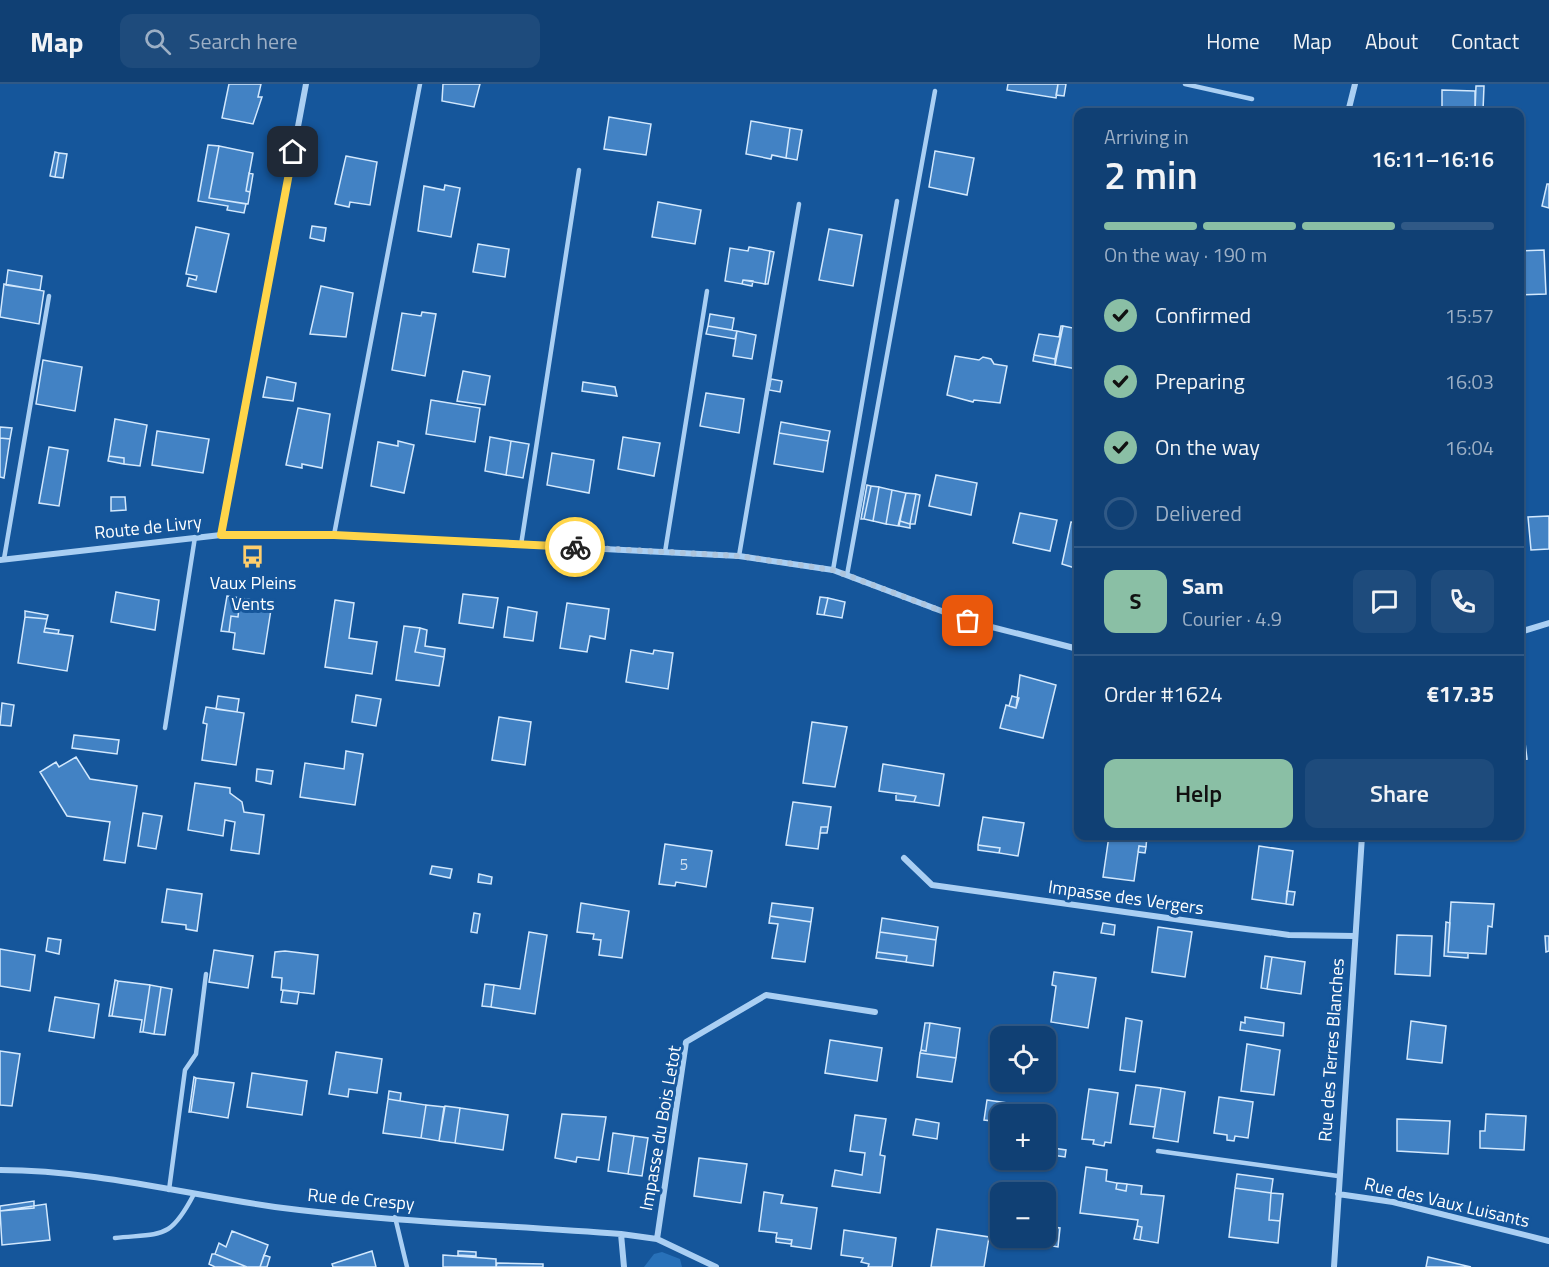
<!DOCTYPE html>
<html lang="en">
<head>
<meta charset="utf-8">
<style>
	:root { --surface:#104074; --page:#1e4b7c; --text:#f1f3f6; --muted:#9cafc5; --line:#305986; --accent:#8abfa5 }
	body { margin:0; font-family:"Titillium Web",sans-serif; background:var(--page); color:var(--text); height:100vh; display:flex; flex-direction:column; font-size:22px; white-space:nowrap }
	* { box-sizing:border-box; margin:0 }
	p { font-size:20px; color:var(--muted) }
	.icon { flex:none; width:33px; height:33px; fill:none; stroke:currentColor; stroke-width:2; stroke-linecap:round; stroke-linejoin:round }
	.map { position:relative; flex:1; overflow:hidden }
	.panel { position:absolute; left:1074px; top:24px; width:450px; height:732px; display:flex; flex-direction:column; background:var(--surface); border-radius:12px; box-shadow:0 2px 4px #0004,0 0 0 2px var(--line) }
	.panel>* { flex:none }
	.tools { position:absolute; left:990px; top:942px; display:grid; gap:12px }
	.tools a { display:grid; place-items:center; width:66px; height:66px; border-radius:12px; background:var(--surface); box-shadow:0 2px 4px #0004,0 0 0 2px var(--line); font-size:30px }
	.pin { position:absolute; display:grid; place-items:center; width:51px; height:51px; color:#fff; margin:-26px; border-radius:12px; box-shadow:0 3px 9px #0006 }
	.courier { position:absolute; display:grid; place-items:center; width:60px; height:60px; margin:-30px; border:4px solid #ffd54a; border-radius:50%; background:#fff; color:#222; box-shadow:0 2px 8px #0007 }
	.head em { font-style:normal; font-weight:600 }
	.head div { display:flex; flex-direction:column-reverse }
	.head { display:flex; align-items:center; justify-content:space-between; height:102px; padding:0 30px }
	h1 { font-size:39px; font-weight:600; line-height:45px }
	.bar { display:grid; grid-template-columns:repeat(4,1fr); gap:9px 6px; align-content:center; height:72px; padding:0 30px }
	.bar i { height:8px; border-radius:4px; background:var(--line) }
	.bar .on { background:var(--accent) }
	.bar p { grid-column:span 4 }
	.line { display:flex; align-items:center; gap:15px; padding:0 30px; border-top:2px solid var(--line) }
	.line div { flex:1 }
	.round { display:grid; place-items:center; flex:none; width:63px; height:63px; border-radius:12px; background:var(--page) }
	ol { padding:0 30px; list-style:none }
	li { display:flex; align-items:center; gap:18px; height:66px }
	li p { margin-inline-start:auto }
	li .icon { padding:6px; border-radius:50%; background:var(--accent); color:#111; stroke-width:4 }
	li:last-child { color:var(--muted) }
	li i { width:33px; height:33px; border:3px solid var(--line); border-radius:50% }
	.button { display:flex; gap:12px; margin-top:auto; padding:12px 30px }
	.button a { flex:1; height:69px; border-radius:12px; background:var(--accent); color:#111; font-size:24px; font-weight:600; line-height:69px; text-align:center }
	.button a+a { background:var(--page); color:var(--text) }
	header { display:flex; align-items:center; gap:36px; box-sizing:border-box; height:84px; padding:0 30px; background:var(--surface); border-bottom:2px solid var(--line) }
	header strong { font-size:28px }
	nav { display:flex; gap:33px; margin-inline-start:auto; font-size:21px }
	.search { width:420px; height:54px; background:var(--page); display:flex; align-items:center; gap:15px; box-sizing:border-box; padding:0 21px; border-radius:12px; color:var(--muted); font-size:22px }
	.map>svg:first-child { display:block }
	.green { fill:#2871b9 }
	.building { fill:#4282c4; stroke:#d2e8fd; stroke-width:1.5 }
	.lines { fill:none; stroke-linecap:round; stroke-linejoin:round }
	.lane { stroke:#aacff3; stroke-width:4.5 }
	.street { stroke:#aacff3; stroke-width:6 }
	.done { stroke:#adc4dc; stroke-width:6; stroke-dasharray:0 10.8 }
	.route { stroke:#ffd54a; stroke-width:8 }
	.labels { text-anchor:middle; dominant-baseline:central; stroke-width:6; stroke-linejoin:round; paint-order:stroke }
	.number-label { font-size:15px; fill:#d0e0f0 }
	.street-label { font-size:18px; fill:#fff; stroke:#15569b }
	.poi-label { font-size:18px; fill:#fff; stroke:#15569b }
</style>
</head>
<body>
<header>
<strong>Map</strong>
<div class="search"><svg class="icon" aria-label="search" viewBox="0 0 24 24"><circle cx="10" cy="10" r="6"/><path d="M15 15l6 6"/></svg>Search here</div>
<nav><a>Home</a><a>Map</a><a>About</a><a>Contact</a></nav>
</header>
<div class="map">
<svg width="1549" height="1183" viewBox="0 0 1549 1183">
	<rect width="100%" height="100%" fill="#15569b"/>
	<path class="green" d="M662 1168 680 1175 682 1183H644L654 1170Z"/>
	<path class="building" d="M229 0H261L258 13H262L253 40 222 34Z
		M443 0H480L474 23 442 17Z
		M1008 0H1058L1056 14 1007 6Z
		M1058 0H1066L1064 12 1056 11Z
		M1476 2H1484L1483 27 1488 28H1475Z
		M1442 6 1475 7V28H1442Z
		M609 33 651 40 646 71 604 65Z
		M751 37 790 44 786 74 772 71 771 75 746 70Z
		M790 44 802 46 797 76 786 74Z
		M208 61 219 62 209 114 246 120 244 129 227 126 228 122 198 117Z
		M219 62 253 69 246 107 250 108 248 120 209 114Z
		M935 67 974 74 967 111 929 103Z
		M55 68 59 69 55 93 50 92Z
		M59 69 67 70 63 94 55 93Z
		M346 72 377 78 370 121 350 118 349 123 335 120Z
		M249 89 253 90 250 108 246 107Z
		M1547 100H1549V124L1542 122Z
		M445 101 460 104 451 153 418 147 424 102 444 106Z
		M658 118 701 126 695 160 652 153Z
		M312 142 326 144 324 157 310 154Z
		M196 143 229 150 216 208 187 202 189 194 196 196 197 192 186 190Z
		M829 145 862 151 853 202 819 196Z
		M478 160 509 165 505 193 473 188Z
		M749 163 770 167 765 200 743 196 742 200 725 197 730 164 748 167Z
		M1544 166 1546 210 1520 211V167Z
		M770 167 774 168 768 200H765Z
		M8 186 42 192 40 206 6 201Z
		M743 196 753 197 752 202 742 200Z
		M4 200 44 207 39 240 0 233Z
		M321 202 353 209 346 253 310 250Z
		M422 228 436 230 425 292 392 286 402 229 421 232Z
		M710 230 734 234 732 246 708 242Z
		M708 242 737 247 735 255 706 250Z
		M1061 242H1063L1055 275 1034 271 1039 250 1059 253Z
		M1063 242 1078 245 1077 285 1055 281Z
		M737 247 756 251 752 275 733 272Z
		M1034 271 1055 275V281L1033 277Z
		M955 272 979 276 983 273 991 275 994 280 1007 282 1000 319 974 316 973 318 947 311Z
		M43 276 82 283 75 327 36 320Z
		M463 287 490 292 485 321 457 317Z
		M267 293 296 299 293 317 263 313Z
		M771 295 782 297 780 308 769 306Z
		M583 298 615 303 617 312 582 307Z
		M706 309 744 315 739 349 700 342Z
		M431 316 480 324 475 358 426 350Z
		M298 324 330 330 322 384 302 380V384L286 381Z
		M115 335 147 341 140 382 124 380V374L109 372Z
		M781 338 830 347 828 357 779 349Z
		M0 343 12 344 10 355 0 354Z
		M157 347 209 355 203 389 152 381Z
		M779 349 828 357 823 388 774 380Z
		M490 353 511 357 506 391 485 387Z
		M623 353 660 359 654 392 618 385Z
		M0 354 10 355 4 394 0 393Z
		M398 357 414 361 404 409 371 402 378 358 398 362Z
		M511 357 529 360 523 394 506 391Z
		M49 363 68 366 59 422 39 419Z
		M552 369 594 376 589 409 547 401Z
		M109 372 124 374V380L108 377Z
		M936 391 977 399 971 431 929 422Z
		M867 401 871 402 864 435H861Z
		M871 402 879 403 873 437 864 435Z
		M879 403 892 406 886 440 873 437Z
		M892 406 906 409 898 442 886 440Z
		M906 409 916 410 910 440 900 437Z
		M916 410 920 411 915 440H910Z
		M111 413H125L126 426 111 427Z
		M1020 429 1057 436 1050 467 1013 459Z
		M1549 432V465L1531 466 1528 433Z
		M900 437 910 440V444L899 442Z
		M1071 438 1078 439V485L1062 480Z
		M116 508 159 516 155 546 111 538Z
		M463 510 498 514 493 544 459 539Z
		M227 512 240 514 238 533 231 532 229 548 221 547Z
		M820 513 828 514 824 531 817 530Z
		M240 514 272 519 264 570 233 565 235 549 229 548 231 532 238 533Z
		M828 514 845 518 842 534 824 531Z
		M335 516 354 519 349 554 377 558 372 590 325 583Z
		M567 519 609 525 605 555 590 552 587 568 560 564Z
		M508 523 537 528 533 557 504 553Z
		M25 527 48 531 47 535 25 533Z
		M25 533 47 535 44 548 73 552 67 587 18 579Z
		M404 542 420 544 415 568 444 573 439 602 396 596Z
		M45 544 59 546 58 550 44 548Z
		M420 544 427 546 425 562 445 565 444 573 415 568Z
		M631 566 653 570 654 566 673 569 668 605 626 598Z
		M1020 591 1056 601 1043 654 1000 644 1006 621 1016 624Z
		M356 611 381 615 376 642 352 638Z
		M218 612 239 615 237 628 216 625Z
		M1012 612 1019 614 1016 624 1009 622Z
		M1520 616 1527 675 1520 676Z
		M2 619 14 621 11 642 0 641Z
		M206 623 244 629 236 681 202 676 207 640 203 639Z
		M499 633 531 638 525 681 492 676Z
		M812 638 847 643 835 703 803 699Z
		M74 651 119 656 117 670 72 664Z
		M346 667 363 670 355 721 300 713 305 679 344 685Z
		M76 673 90 695 137 702 125 779 104 776 110 738 67 732 40 688 56 678 59 683Z
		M883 680 944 690 939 722 914 718 916 712 879 707Z
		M257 685 273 687 271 700 256 697Z
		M195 699 230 704V709L242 718 244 728 264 731 259 770 231 766 235 738 225 736 223 752 188 746Z
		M896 709 916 712 914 718 896 716Z
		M793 718 831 723 828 743H821L818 765 786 761Z
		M143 729 162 732 156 765 138 762Z
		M983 733 1024 739 1018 772 999 769 1000 764 978 761Z
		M821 743H828L827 749H820Z
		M1109 752H1147L1146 763 1139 762 1134 797 1103 793Z
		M665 760 712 767 706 803 676 798 675 802 659 800Z
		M978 761 1000 764 999 769 978 766Z
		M1139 762 1146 763 1145 769 1138 768Z
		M1259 762 1293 767 1286 820 1252 815Z
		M432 782 452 785 450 794 430 790Z
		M479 790 492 793 491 800 478 798Z
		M167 805 202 810 197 847 186 845V841L162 838Z
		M1287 807 1295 808 1293 821 1286 820Z
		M1451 818 1494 820 1492 843 1488 842 1486 870 1448 868Z
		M581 819 629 827 622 874 599 871 601 856 593 855 594 850 577 848Z
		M772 819 813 824 811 838 770 832Z
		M474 829 480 830 477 849 471 848Z
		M770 832 811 838 805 878 772 874 778 840 769 839Z
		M882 834 938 843 936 856 880 848Z
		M1446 838 1450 839 1448 868 1468 869V874L1444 872Z
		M1103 839 1115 841 1114 851 1101 849Z
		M1158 843 1192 848 1185 893 1152 888Z
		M529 848 547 851 535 930 491 923 494 901 520 905Z
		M880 848 936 856 933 882 906 878 907 872 877 868Z
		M1397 851 1432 852 1430 892 1395 890Z
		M1545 852H1549V867L1546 868Z
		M48 854 61 856 59 870 46 867Z
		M0 865 35 871 30 907 0 902Z
		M214 866 253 872 248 904 209 898Z
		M285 867 318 871 314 910 281 906 282 894 272 893 275 868Z
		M877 868 907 872 906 878 876 874Z
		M1265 872 1299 877 1272 873 1267 905 1261 904Z
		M1272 873 1305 878 1301 910 1267 905Z
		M1054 888 1096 894 1088 944 1051 938 1056 902 1052 901Z
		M115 896 118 897 112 932H109Z
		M118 897 150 901 143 948H140L142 936 112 932Z
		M485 900 494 901 491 923 482 922Z
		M150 901 161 903 154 950 143 948Z
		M161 903 172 905 165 951 154 950Z
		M283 906 299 908 297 920 281 918Z
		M55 913 99 920 94 954 49 947Z
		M1245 933 1284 939 1283 952 1240 946 1241 938 1245 939Z
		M1126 934 1142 937 1135 988 1120 986Z
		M1411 937 1446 942 1442 979 1407 975Z
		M925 939H930L926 967 921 966Z
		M930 939 960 944 956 974 920 969 921 966 926 967Z
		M830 956 882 964 877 997 825 989Z
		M1247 960 1280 966 1274 1011 1241 1007Z
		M0 967 20 970 12 1022 0 1021Z
		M336 968 382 975 377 1009 349 1005 348 1013 329 1010Z
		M920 969 956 974 952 998 917 993Z
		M252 989 307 997 302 1031 247 1023Z
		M194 993 196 994 191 1028H189Z
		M196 994 234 999 228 1034 191 1028Z
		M1136 1001 1161 1004 1155 1043 1130 1040Z
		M1161 1004 1185 1008 1178 1058 1153 1054Z
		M1089 1005 1118 1009 1111 1059 1105 1058 1104 1062 1093 1060 1094 1056 1082 1055Z
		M389 1007 401 1009 400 1017 388 1015Z
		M1219 1013 1253 1018 1248 1054 1235 1052 1234 1057 1227 1056V1051L1214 1049Z
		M388 1015 426 1021 421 1054 383 1049Z
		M987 1016 1007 1019 1006 1030H1000V1038L984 1036Z
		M426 1021 444 1023 439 1057 421 1054Z
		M445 1022 460 1024 455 1059 439 1057Z
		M460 1024 508 1031 503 1066 455 1059Z
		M562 1030 606 1033 599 1076 577 1073 576 1078 555 1074Z
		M1486 1030 1526 1032 1524 1066 1480 1064V1047H1485Z
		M855 1031 886 1035 880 1071 885 1072 880 1109 832 1102 835 1086 862 1091 865 1069 850 1067Z
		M916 1035 939 1039 937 1055 913 1051Z
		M1397 1035 1450 1037 1448 1070 1397 1067Z
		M613 1049 634 1052 628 1090 608 1087Z
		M634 1052 648 1054 642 1092 628 1090Z
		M1046 1063 1066 1066 1065 1073 1046 1070Z
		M699 1074 747 1080 741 1119 694 1112Z
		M1086 1083 1107 1086 1106 1097 1117 1099 1116 1105 1126 1107 1127 1100 1142 1102 1141 1110 1164 1112 1158 1159 1140 1156 1142 1143 1137 1142 1138 1136 1080 1129Z
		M1237 1090 1273 1095 1271 1109 1235 1104Z
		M1117 1099 1127 1100 1126 1107 1116 1105Z
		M1235 1104 1271 1109 1269 1136 1280 1137 1278 1159 1229 1153Z
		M764 1108 783 1111 781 1119 817 1124 811 1165 791 1162 792 1156 776 1154 777 1149 759 1147Z
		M1271 1109 1283 1110 1280 1137 1269 1136Z
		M34 1117V1124L0 1127V1122Z
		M46 1120 50 1156 2 1161 0 1127Z
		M1046 1142 1060 1144 1058 1163 1040 1160 1041 1154H1046Z
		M1137 1142 1142 1143 1140 1156 1134 1155Z
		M937 1145 989 1153 984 1183H931Z
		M844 1146 896 1154 892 1183H868L869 1180 861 1178 863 1174 841 1171Z
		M232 1147 268 1161 260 1183H247L215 1170 219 1159 226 1163Z
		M776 1154 792 1156 791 1160 776 1158Z
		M372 1167 376 1183H333L332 1180Z
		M458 1167 476 1168V1172L458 1171Z
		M212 1170H215L247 1183H215L209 1180Z
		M264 1171 270 1173 267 1183H260Z
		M443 1171 496 1175V1183H443Z
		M1428 1173 1471 1183H1426Z
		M497 1179 543 1180V1183H496Z"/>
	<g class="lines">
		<path class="lane" d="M1185 0 1252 15
			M334 451 420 0
			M521 461 579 86
			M665 468 707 207
			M739 472 799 120
			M4 475 49 212
			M833 486 897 117
			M847 491 935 7
			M165 644 195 453
			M1158 1067 1338 1092
			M169 1106 185 986 196 970 206 890
			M395 1133 407 1183
			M115 1154C163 1149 170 1156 194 1110"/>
		<path class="street" d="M1348 28 1355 0
			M221 451 306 0
			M0 476 221 451H334L739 472 833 486 968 537 1078 565
			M1520 548 1549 539
			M904 774 932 801 1289 851 1354 852
			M0 1086C92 1086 185 1110 275 1123 389 1138 506 1141 621 1150L657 1155 716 1183
			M1338 1110 1393 1118 1549 1157
			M621 1150 624 1183
			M657 1155 686 958 766 911 875 928
			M1334 1183 1362 752"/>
	</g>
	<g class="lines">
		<path class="done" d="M575 463 739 472 833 486 968 537"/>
		<path class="route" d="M293 68 221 451H334L575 463"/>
	</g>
	<defs>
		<symbol id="bus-bare" viewBox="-9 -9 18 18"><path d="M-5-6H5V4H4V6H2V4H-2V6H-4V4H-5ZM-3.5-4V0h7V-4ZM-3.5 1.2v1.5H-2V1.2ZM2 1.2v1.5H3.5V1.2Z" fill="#ffce6c" stroke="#15569b" stroke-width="2.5" paint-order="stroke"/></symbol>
	</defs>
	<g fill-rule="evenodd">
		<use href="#bus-bare" x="236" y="456" width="33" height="33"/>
	</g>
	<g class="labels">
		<g class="number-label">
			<text x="684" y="780">5</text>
		</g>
		<g class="street-label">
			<text transform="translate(148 443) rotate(-6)">Route de Livry</text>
			<text transform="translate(1126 813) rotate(8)">Impasse des Vergers</text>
			<text transform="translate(1331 966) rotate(-86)">Rue des Terres Blanches</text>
			<text transform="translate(660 1044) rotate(-80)">Impasse du Bois Letot</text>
			<text transform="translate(361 1115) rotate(5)">Rue de Crespy</text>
			<text transform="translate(1447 1118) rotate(13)">Rue des Vaux Luisants</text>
		</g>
		<g class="poi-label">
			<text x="253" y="498">Vaux Pleins<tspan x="253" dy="21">Vents</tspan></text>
		</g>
	</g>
</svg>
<div class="tools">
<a><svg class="icon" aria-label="locate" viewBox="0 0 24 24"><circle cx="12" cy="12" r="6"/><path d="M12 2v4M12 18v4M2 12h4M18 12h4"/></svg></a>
<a>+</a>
<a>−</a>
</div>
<div class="pin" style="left:968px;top:537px;background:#ea580c"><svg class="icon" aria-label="bag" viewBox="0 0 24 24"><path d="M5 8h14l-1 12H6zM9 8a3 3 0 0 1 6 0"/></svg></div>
<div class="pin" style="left:293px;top:68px;background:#1f2937"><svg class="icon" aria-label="home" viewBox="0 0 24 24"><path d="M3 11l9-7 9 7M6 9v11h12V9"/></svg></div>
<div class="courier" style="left:575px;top:463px"><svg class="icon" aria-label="bike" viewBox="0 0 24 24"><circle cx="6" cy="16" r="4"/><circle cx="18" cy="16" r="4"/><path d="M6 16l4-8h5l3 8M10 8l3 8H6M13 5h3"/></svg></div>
<section class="panel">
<div class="head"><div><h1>2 min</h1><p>Arriving in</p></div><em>16:11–16:16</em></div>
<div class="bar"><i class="on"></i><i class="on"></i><i class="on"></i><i></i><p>On the way · 190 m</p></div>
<ol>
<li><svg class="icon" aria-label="check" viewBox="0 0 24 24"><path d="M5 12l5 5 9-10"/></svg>Confirmed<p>15:57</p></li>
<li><svg class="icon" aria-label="check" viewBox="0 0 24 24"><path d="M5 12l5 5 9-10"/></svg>Preparing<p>16:03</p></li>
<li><svg class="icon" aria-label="check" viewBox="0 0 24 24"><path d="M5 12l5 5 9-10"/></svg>On the way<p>16:04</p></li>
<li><i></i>Delivered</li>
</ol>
<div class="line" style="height:108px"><b class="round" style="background:var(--accent);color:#111">S</b><div><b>Sam</b><p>Courier · 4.9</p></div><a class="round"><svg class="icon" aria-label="chat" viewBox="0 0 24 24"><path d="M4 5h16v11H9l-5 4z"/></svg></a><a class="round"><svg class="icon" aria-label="phone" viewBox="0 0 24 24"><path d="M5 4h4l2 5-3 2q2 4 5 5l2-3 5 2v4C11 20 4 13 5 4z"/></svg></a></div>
<div class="line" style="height:78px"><div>Order #1624</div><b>€17.35</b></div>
<div class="button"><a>Help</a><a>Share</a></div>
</section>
</div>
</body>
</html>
